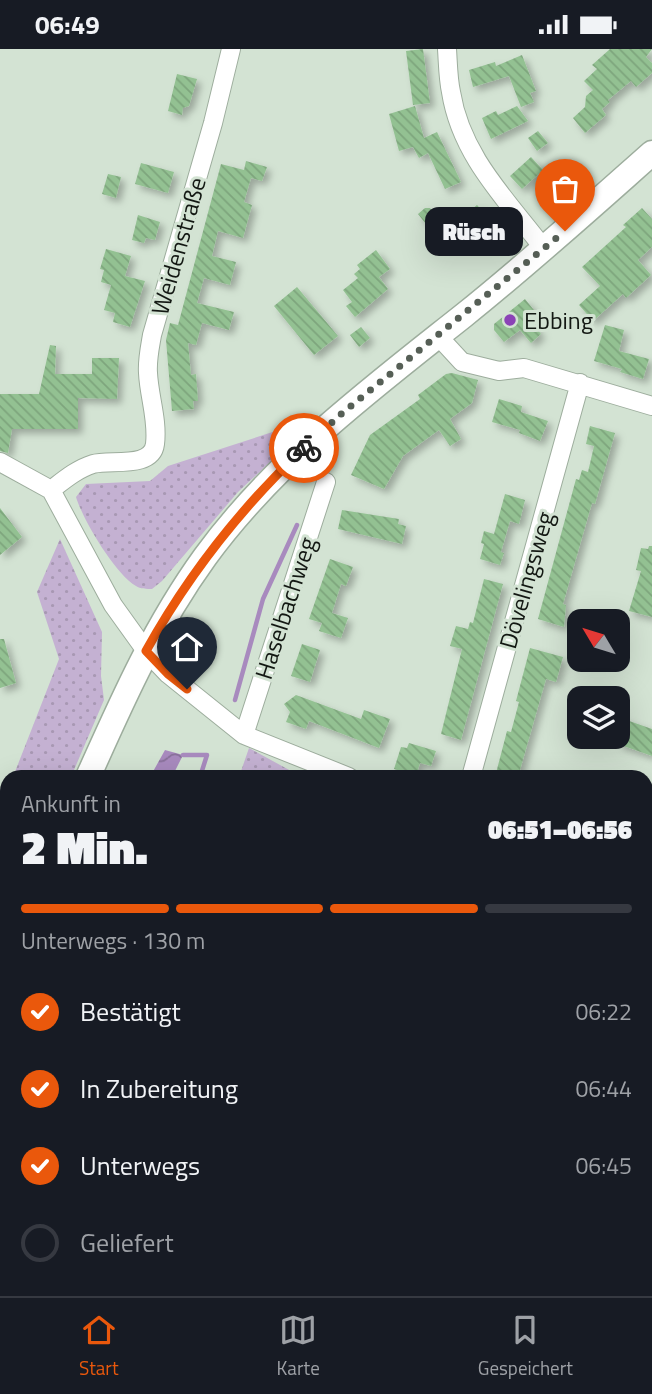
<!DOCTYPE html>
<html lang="de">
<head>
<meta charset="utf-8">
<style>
	:root { --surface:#171b24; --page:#242831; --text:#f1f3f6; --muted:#9ea1a6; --line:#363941; --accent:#ea580c }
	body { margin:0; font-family:"Titillium Web",sans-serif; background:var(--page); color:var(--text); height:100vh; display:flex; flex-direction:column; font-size:26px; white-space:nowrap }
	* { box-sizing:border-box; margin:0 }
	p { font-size:23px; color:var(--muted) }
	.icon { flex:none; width:38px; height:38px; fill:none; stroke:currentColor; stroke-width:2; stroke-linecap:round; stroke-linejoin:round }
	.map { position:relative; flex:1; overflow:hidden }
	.sheet { position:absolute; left:0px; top:721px; width:653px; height:527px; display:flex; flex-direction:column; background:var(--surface); border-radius:21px 21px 0 0; box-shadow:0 7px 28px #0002 }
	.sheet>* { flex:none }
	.needle { width:46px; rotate:308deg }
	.buttons { position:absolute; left:567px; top:560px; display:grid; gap:14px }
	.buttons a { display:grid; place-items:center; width:63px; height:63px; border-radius:14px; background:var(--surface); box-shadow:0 7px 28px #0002; font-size:35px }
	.pin { position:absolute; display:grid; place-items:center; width:60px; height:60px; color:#fff; margin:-72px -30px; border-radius:50% 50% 50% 0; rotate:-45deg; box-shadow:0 0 7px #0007 }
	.pin .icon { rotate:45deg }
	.courier { position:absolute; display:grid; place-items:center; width:70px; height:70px; margin:-35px; border:5px solid #ea580c; border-radius:50%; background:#fff; color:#222; box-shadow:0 2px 9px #0007 }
	.bubble { position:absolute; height:49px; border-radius:14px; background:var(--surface); box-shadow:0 7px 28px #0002; font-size:23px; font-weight:800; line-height:49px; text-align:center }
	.summary em { font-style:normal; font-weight:800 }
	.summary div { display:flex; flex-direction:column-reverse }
	.summary { display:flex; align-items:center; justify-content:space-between; height:119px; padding:0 21px }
	h1 { font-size:46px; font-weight:800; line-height:52px }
	.bar { display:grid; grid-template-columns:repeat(4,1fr); gap:10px 7px; align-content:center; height:84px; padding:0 21px }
	.bar i { height:9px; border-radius:5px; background:var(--line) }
	.bar .selected { background:var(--accent) }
	.bar p { grid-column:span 4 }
	ol { padding:0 21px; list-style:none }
	li { display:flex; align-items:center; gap:21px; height:77px }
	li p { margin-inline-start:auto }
	li .icon { padding:7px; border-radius:50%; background:var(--accent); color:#fff; stroke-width:4 }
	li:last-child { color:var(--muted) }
	li i { width:38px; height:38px; border:4px solid var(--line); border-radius:50% }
	.status { display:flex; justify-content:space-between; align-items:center; height:49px; padding:0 35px; background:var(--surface); direction:ltr }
	.status svg { height:19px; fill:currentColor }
	.tabs { display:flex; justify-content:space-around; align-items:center; height:98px; border-top:2px solid var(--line); background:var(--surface); font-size:19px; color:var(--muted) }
	.tabs a { display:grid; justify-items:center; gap:4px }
	.tabs .selected { color:var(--accent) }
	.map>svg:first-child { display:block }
	.grass { fill:url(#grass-dots) }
	.cemetery { fill:url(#cemetery-stones) }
	.water { fill:url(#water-waves) }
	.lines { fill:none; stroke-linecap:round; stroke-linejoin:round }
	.stream { stroke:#a88abe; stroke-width:4.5 }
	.building { fill:url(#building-back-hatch); filter:url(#shadow) }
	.street-casing { stroke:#9dad9d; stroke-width:20 }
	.secondary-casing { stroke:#9dad9d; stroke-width:27 }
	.street { stroke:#fff; stroke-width:18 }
	.secondary { stroke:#fff; stroke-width:24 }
	.done { stroke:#565f56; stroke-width:7; stroke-dasharray:0 12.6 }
	.route { stroke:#ea580c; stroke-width:9 }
	.poi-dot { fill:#8b43b6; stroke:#d3e3d3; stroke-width:2.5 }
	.labels { text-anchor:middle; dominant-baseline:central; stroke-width:6; stroke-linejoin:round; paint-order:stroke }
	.street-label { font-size:24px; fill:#131813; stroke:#d3e3d3 }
	.poi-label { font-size:24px; fill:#131813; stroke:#d3e3d3; text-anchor:start }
</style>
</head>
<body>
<div class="status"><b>06:49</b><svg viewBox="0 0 49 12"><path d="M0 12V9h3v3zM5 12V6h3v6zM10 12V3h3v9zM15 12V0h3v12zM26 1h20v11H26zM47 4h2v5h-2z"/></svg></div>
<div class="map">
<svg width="652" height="1247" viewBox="0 0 652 1247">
	<defs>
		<pattern id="grass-dots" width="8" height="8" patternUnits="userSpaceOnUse" patternTransform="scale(1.75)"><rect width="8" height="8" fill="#c4b1d2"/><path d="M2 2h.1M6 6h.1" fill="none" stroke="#a898b3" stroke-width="1.8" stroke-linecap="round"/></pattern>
		<pattern id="cemetery-stones" width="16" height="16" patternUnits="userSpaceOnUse" patternTransform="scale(1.75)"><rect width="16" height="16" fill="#c4b1d2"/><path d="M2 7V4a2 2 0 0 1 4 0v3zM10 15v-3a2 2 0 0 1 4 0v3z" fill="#a898b3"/></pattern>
		<pattern id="water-waves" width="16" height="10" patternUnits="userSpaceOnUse" patternTransform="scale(1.75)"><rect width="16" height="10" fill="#a88abe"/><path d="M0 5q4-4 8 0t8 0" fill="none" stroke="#887099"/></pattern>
		<pattern id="building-back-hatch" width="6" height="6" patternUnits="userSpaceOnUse" patternTransform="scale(1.75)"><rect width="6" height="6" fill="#93c192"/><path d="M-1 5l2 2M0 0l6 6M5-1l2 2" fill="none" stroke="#7ea57d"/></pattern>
		<filter id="shadow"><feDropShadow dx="4.5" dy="4.5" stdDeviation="3.5" flood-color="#0004"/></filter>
	</defs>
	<rect width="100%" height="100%" fill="#d3e3d3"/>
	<path class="grass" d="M319 368 238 443 162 532 152 540C147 540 140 540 136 537 115 525 83 471 76 448L86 435 150 432 168 417Z
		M60 490 102 583 101 627 104 651 71 728H13L59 610 37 543Z
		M249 699 302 728H239Z
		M7 744V912L0 932V764Z"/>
	<path class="cemetery" d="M61 1241H311L310 1247H59Z"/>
	<path class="water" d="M165 701 183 706 172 728H150Z
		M7 1092V1170L0 1165V1103Z"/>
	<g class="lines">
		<path class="stream" d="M235 651 263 550 297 476
			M183 706H207L200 728
			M21 1247 23 1242"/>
	</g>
	<path class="building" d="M423 0 430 54 413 56 406 2Z
		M610 0H652L646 8 652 14V24L636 38 631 32 608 51 610 53 602 60 606 66 585 84 573 69 585 58 586 47 593 41 584 32 597 20 592 16Z
		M522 6 536 42 530 44 534 53 521 58 509 27 473 38 469 21 495 13 496 17Z
		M177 25 197 30 189 57 183 59 182 66 168 62Z
		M415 57 424 89 437 83 461 133 445 140 428 104 419 109 413 98 399 102 389 65Z
		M517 57 528 72 491 90 482 69 496 62 498 66Z
		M538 82 548 94 537 102 528 89Z
		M531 108 543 121 522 140 510 127Z
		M246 112 267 118 262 132 251 129 244 153 252 156 243 189 218 182 212 207 236 213 230 236 204 229 197 254 234 263 229 281 202 274 196 296 188 294 191 326 196 325 198 352H193L194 360 172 362 166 291 170 274 178 276 221 115 244 121Z
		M141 114 174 123 168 144 135 135Z
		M108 125 121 128 116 149 102 145Z
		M477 156 488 168 467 188 459 171Z
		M425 159H430L447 181 437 189 418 165Z
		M642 159 652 170V198L638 211 651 226 626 249 623 245 593 272 579 256 600 237 582 218 626 178 623 176Z
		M138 166 160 173 155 191 146 189 144 194 132 191Z
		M106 200 131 207 125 227 145 232 130 278 113 273 115 264 104 261 111 236 101 233 104 221 100 220Z
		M376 201 390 220 379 228 388 240 355 268 346 257 352 253 343 241 358 229 354 225 360 220 357 216Z
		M297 238 338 287 314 306 274 257Z
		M525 250 538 266 530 272 541 285 531 294 520 281 504 293 494 281V275Z
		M605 276 624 281 619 302 649 310 643 330 620 323 622 320 594 312Z
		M361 278 370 289 359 298 350 286Z
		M50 296 56 297 55 325H92V309H119L117 350 78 349V380H12L8 404 0 402V345H39Z
		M452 324 478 331 472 354 450 370 461 390 450 397 439 381 403 407 384 440 351 426 370 386 420 350 418 346 446 325Z
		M499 350 522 357 521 363 548 372 540 392 519 384 520 381 492 373Z
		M590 377 615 384 595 455 592 454 563 555 566 556 564 578 538 570 576 430 579 431 582 421 588 423 594 397 586 395Z
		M505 445 525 451 519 475 510 472 501 503 504 504 500 516 480 510 484 495 481 494 484 482 494 485Z
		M0 459 22 488 0 506Z
		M342 461 399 470 398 475 406 477 402 495 338 480Z
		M649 497H652V568L629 562 641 522 636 521 641 499 648 500Z
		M330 510 353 518 346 537 341 535 332 564 348 569 341 589 319 582 322 574 309 570Z
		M484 530 503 535 461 691 441 685 462 600 450 597 456 577 468 580 470 573 473 574Z
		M0 590H4L16 634 0 639Z
		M302 595 320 601 310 633 291 627Z
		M530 599 563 608 556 633 546 630 518 728H495L507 682 511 683 519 653 516 652Z
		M296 646 361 670 364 661 390 670 379 699 309 672 306 680 286 673 290 663 284 655Z
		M618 668 652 680V707L618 695Z
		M409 694 436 702 431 717 420 714 416 727 394 720 401 698 407 699Z"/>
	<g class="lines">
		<defs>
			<path id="street" d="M447 0C448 14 448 29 451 43 461 107 507 151 544 200
				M438 287 462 313 499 322 524 319 652 357
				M0 413 51 441C64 431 77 420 93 415 110 410 152 420 155 395 158 371 149 347 148 324 147 311 150 298 152 286L213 74 231 0
				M51 441 113 556 146 602 168 625 244 686 349 728
				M244 686 326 433
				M471 728 580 334
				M646 840 652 842
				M646 899 652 895
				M432 1247V1241"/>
			<path id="secondary" d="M88 728C122 652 155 577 205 508 275 412 371 340 463 267 528 215 590 159 652 104
				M0 958 7 940"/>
		</defs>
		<use href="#street" class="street-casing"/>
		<use href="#secondary" class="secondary-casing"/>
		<use href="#street" class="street"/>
		<use href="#secondary" class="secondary"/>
	</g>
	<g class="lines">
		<path class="done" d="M304 399 340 366 565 182"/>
		<path class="route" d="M187 640 168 625 146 602C188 526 241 459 304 399"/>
	</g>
	<circle class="poi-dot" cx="510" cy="271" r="7"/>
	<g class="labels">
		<g class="street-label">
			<text transform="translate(178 197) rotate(-74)">Weidenstraße</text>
			<text transform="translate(526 531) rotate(-74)">Dövelingsweg</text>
			<text transform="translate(285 559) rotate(-72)">Haselbachweg</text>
		</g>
		<g class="poi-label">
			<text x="524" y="271">Ebbing</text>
		</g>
	</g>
</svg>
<div class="buttons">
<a><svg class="needle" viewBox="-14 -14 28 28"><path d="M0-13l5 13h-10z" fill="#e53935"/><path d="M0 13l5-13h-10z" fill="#9ea1a6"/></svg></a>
<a><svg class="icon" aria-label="layers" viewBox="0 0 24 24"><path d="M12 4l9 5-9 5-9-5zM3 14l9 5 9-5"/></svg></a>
</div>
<div class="pin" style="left:565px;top:182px;background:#ea580c"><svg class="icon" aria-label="bag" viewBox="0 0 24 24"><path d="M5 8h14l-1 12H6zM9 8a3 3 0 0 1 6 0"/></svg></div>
<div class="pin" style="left:187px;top:640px;background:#1f2937"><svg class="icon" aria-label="home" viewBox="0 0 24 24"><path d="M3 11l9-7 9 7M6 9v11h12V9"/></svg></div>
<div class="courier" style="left:304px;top:399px"><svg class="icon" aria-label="bike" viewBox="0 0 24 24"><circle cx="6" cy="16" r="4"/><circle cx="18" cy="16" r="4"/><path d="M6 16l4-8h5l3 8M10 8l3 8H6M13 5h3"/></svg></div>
<div class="bubble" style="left:425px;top:158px;width:98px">Rüsch</div>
<section class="sheet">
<div class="summary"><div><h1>2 Min.</h1><p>Ankunft in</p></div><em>06:51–06:56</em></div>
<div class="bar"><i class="selected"></i><i class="selected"></i><i class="selected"></i><i></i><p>Unterwegs · 130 m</p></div>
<ol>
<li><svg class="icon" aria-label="check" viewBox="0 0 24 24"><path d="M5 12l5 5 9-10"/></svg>Bestätigt<p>06:22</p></li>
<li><svg class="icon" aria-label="check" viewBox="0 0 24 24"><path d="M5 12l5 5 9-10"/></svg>In Zubereitung<p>06:44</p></li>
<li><svg class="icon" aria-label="check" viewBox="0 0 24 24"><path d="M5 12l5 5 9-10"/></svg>Unterwegs<p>06:45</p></li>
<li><i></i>Geliefert</li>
</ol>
</section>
</div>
<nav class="tabs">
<a class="selected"><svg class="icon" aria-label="home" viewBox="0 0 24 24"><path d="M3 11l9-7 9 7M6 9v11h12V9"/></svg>Start</a>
<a><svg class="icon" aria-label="map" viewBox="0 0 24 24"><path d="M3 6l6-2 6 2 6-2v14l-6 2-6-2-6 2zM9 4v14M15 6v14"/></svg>Karte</a>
<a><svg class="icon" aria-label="saved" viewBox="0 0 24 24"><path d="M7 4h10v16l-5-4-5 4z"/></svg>Gespeichert</a>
</nav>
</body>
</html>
